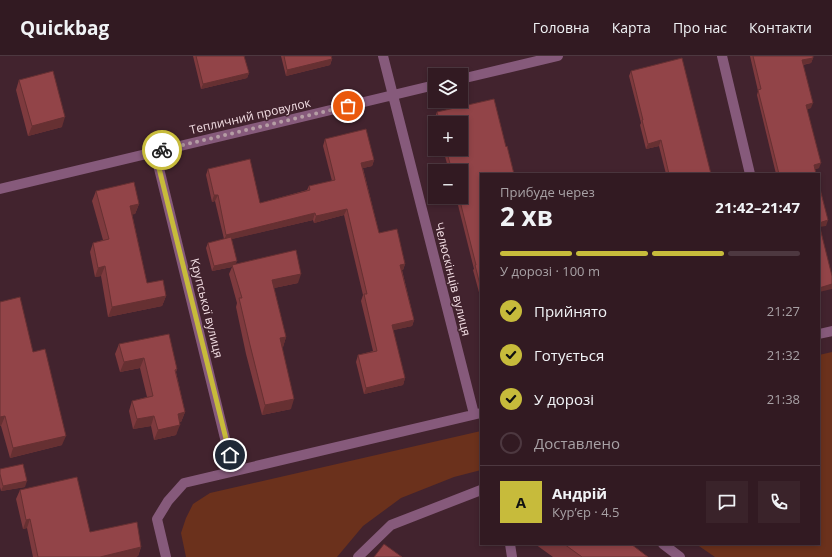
<!DOCTYPE html>
<html lang="uk">
<head>
<meta charset="utf-8">
<style>
	:root { --surface:#321a22; --page:#3a232a; --text:#f1f3f6; --muted:#a8a1a5; --line:#4d3840; --accent:#c7bb3b }
	body { margin:0; font-family:"Open Sans",sans-serif; background:var(--page); color:var(--text); height:100vh; display:flex; flex-direction:column; font-size:15px; white-space:nowrap }
	* { box-sizing:border-box; margin:0 }
	p { font-size:13px; color:var(--muted) }
	.icon { flex:none; width:22px; height:22px; fill:none; stroke:currentColor; stroke-width:2; stroke-linecap:round; stroke-linejoin:round }
	.map { position:relative; flex:1; overflow:hidden }
	.sheet { position:absolute; left:480px; top:117px; width:340px; height:372px; display:flex; flex-direction:column; background:var(--surface); border-radius:0px; box-shadow:0 2px 6px #0003,0 0 0 1px var(--line) }
	.sheet>* { flex:none }
	.tools { position:absolute; left:428px; top:12px; display:grid; gap:8px }
	.tools a { display:grid; place-items:center; width:40px; height:40px; border-radius:0px; background:var(--surface); box-shadow:0 2px 6px #0003,0 0 0 1px var(--line); font-size:20px }
	.pin { position:absolute; display:grid; place-items:center; width:34px; height:34px; color:#fff; margin:-17px; border:2px solid #fff; border-radius:50%; box-shadow:0 1px 4px #0007 }
	.courier { position:absolute; display:grid; place-items:center; width:40px; height:40px; margin:-20px; border:3px solid #c7bb3b; border-radius:50%; background:#fff; color:#222; box-shadow:0 1px 5px #0007 }
	.overview em { font-style:normal; font-weight:700 }
	.overview div { display:flex; flex-direction:column-reverse }
	.overview { display:flex; align-items:center; justify-content:space-between; height:68px; padding:0 20px }
	h1 { font-size:26px; font-weight:700; line-height:30px }
	.bar { display:grid; grid-template-columns:repeat(4,1fr); gap:6px 4px; align-content:center; height:48px; padding:0 20px }
	.bar i { height:5px; border-radius:3px; background:var(--line) }
	.bar .current { background:var(--accent) }
	.bar p { grid-column:span 4 }
	.line { display:flex; align-items:center; gap:10px; padding:0 20px; border-top:1px solid var(--line) }
	.line div { flex:1 }
	.round { display:grid; place-items:center; flex:none; width:42px; height:42px; border-radius:0px; background:var(--page) }
	ol { padding:0 20px; list-style:none }
	li { display:flex; align-items:center; gap:12px; height:44px }
	li p { margin-inline-start:auto }
	li .icon { padding:4px; border-radius:50%; background:var(--accent); color:#111; stroke-width:4 }
	li:last-child { color:var(--muted) }
	li i { width:22px; height:22px; border:2px solid var(--line); border-radius:50% }
	header { display:flex; align-items:center; gap:24px; box-sizing:border-box; height:56px; padding:0 20px; background:var(--surface); border-bottom:1px solid var(--line) }
	header strong { font-size:19px }
	nav { display:flex; gap:22px; margin-inline-start:auto; font-size:14px }
	.map>svg:first-child { display:block }
	.green { fill:#6b311c }
	.lines { fill:none; stroke-linecap:round; stroke-linejoin:round }
	.lane { stroke:#865a7b; stroke-width:10 }
	.street { stroke:#865a7b; stroke-width:10 }
	.wall { fill:#7e3a3e }
	.shaded-wall { fill:#663032 }
	.building { fill:#924448; stroke:#663032 }
	.done { stroke:#b59da4; stroke-width:4; stroke-dasharray:0 7.2 }
	.route { stroke:#c7bb3b; stroke-width:5 }
	.labels { text-anchor:middle; dominant-baseline:central; stroke-width:3; stroke-linejoin:round; paint-order:stroke }
	.street-label { font-size:12px; fill:#f3dee4; stroke:#42232e }
</style>
</head>
<body>
<header>
<strong>Quickbag</strong>
<nav><a>Головна</a><a>Карта</a><a>Про нас</a><a>Контакти</a></nav>
</header>
<div class="map">
<svg width="832" height="501" viewBox="0 0 832 501">
	<rect width="100%" height="100%" fill="#42232e"/>
	<path class="green" d="M832 296V501H715L696 488H819V299Z
		M481 375V414L454 421 401 442 363 470 337 501H186L181 477 186 462 193 448 210 437Z"/>
	<g class="lines">
		<path class="lane" d="M155 96 233 415
			M510 488 512 501
			M663 488 680 501
			M358 501 391 469 481 434"/>
		<path class="street" d="M383 0 474 358
			M722 0 750 118
			M461 23 558 0
			M0 133 435 29
			M819 278 832 275
			M166 501 157 463 168 445 184 427 481 357"/>
	</g>
	<path class="wall" d="M193 0H244L249 17 247 22 201 33Z
		M281 0H331L332 3 330 9 286 20Z
		M750 0H813V2L811 7 803 9 811 52 807 53 819 112 815 113 816 118H776L757 39 758 35Z
		M631 15 711 118H666L659 90 646 93 640 69 641 67 629 20Z
		M19 24 62 71 28 80 16 34Z
		M494 43 506 91 507 90 514 118H481V240H480L473 214 474 213 456 141H461V115H449L443 93H461V67H437L435 61 437 56Z
		M325 83 374 104 372 110 363 112 379 177 405 208 403 214H402L414 264 412 270 393 274 405 322 403 329 364 338 356 306 358 299 373 295 361 245 363 239 344 159 314 167 313 164 231 183 235 208 298 227 274 232 286 281 283 291H282L291 353 262 359 246 298 236 251 237 247 229 218 232 211 212 215 206 192 208 187 224 183 215 145 212 146 206 119 208 113 260 147 307 134 309 130 332 125 323 90Z
		M96 135 139 148 135 158H132L147 227 166 240 162 250 108 261 101 220 95 221 90 196 93 187 103 184 92 145Z
		M119 288 177 313 176 316 185 356 181 366H179L176 379 154 384 151 370 133 373 129 355 132 345 147 341 140 312 120 316 115 298Z
		M33 296 62 389 10 402 1 370H0Z
		M0 413 25 431 1 435 0 431Z
		M20 434 90 476 141 491 138 500 135 501H33L27 472 23 473 16 443Z
		M535 488H631L648 501H553Z"/>
	<path class="shaded-wall" d="M813 2 811 7 800 9 802 4Z
		M332 3 330 9 286 20 287 14Z
		M249 17 247 22 201 33 203 28Z
		M813 47 811 52 804 54 806 49Z
		M65 61 62 71 28 80 32 70Z
		M661 84 659 90 646 93 648 88Z
		M374 104 372 110 359 113 361 107Z
		M821 107 819 112 812 114 814 109Z
		M214 139H218L215 145 212 146Z
		M139 148 135 158 127 160 130 150Z
		M347 153 344 159 314 167 316 160Z
		M315 157 313 164 224 185 226 179Z
		M828 164 826 170 819 171V167Z
		M237 205 235 210 232 209V211L212 215 214 210Z
		M405 208 403 214 398 215 400 209Z
		M105 210 101 220 95 221 98 212Z
		M301 218 298 227 269 233 272 224Z
		M832 228V233L819 236V232Z
		M166 240 162 250 108 261 112 251Z
		M414 264 412 270 390 275 392 269Z
		M286 281 283 291 276 292 280 282Z
		M144 302 140 312 120 316 124 306Z
		M405 322 403 329 364 338 366 332Z
		M294 343 291 353 262 359 265 349Z
		M185 356 181 366 174 368 178 358Z
		M5 360 1 370H0V361Z
		M154 360 151 370 133 373 137 363Z
		M180 369 176 379 154 384 158 374Z
		M66 380 62 389 10 402 13 392Z
		M27 425 25 431 1 435 3 430Z
		M30 463 27 472 23 473 26 464Z
		M141 491 138 500 135 501H100Z"/>
	<path class="building" d="M196 0H244L249 17 203 28Z
		M284 0H331L332 3 287 14Z
		M753 0H813V2L802 4 813 47 806 49 821 107 814 109 816 118H779L758 34 761 33Z
		M682 2 711 118H669L661 84 648 88 642 64H643L631 15Z
		M53 15 65 61 32 70 19 24Z
		M494 43 506 91 507 90 514 118H481V233L475 209H476L459 141H461V115H452L446 93H461V67H440L437 56Z
		M366 73 374 104 361 107 379 177 397 173 405 208 400 209 414 264 392 269 405 322 366 332 358 299 377 295 364 238H367L347 153 316 160 315 157 226 179 218 139H214L208 113 250 103 260 147 310 134 309 130 335 124 325 83Z
		M134 126 139 148 130 150 147 227 163 224 166 240 112 251 105 210 98 212 93 187 109 183 96 135Z
		M819 129 828 164 819 167Z
		M819 168 832 220V228L819 232Z
		M231 181 237 205 214 210 208 187Z
		M296 194 301 218 272 224 286 281 280 282 294 343 265 349 250 289 239 242H242L232 209Z
		M20 241 33 296 45 293 66 380 13 392 5 360 0 361V246Z
		M169 278 177 313 175 314 185 356 178 358 180 369 158 374 154 360 137 363 132 345 153 340 144 302 124 306 119 288Z
		M23 408 27 425 3 430 0 418V413Z
		M77 421 90 476 137 466 141 491 100 501H38L30 463 26 464 20 434Z
		M384 488 402 501H374Z
		M564 488H631L648 501H582Z"/>
	<g class="lines">
		<path class="done" d="M162 94 348 50"/>
		<path class="route" d="M162 94 155 96 230 399"/>
	</g>
	<g class="labels">
		<g class="street-label">
			<text transform="translate(250 60) rotate(-13)">Тепличний провулок</text>
			<text transform="translate(453 223) rotate(76)">Челюскінців вулиця</text>
			<text transform="translate(207 252) rotate(76)">Крупської вулиця</text>
		</g>
	</g>
</svg>
<div class="tools">
<a><svg class="icon" aria-label="layers" viewBox="0 0 24 24"><path d="M12 4l9 5-9 5-9-5zM3 14l9 5 9-5"/></svg></a>
<a>+</a>
<a>−</a>
</div>
<div class="pin" style="left:348px;top:50px;background:#ea580c"><svg class="icon" aria-label="bag" viewBox="0 0 24 24"><path d="M5 8h14l-1 12H6zM9 8a3 3 0 0 1 6 0"/></svg></div>
<div class="pin" style="left:230px;top:399px;background:#1f2937"><svg class="icon" aria-label="home" viewBox="0 0 24 24"><path d="M3 11l9-7 9 7M6 9v11h12V9"/></svg></div>
<div class="courier" style="left:162px;top:94px"><svg class="icon" aria-label="bike" viewBox="0 0 24 24"><circle cx="6" cy="16" r="4"/><circle cx="18" cy="16" r="4"/><path d="M6 16l4-8h5l3 8M10 8l3 8H6M13 5h3"/></svg></div>
<section class="sheet">
<div class="overview"><div><h1>2 хв</h1><p>Прибуде через</p></div><em>21:42–21:47</em></div>
<div class="bar"><i class="current"></i><i class="current"></i><i class="current"></i><i></i><p>У дорозі · 100 m</p></div>
<ol>
<li><svg class="icon" aria-label="check" viewBox="0 0 24 24"><path d="M5 12l5 5 9-10"/></svg>Прийнято<p>21:27</p></li>
<li><svg class="icon" aria-label="check" viewBox="0 0 24 24"><path d="M5 12l5 5 9-10"/></svg>Готується<p>21:32</p></li>
<li><svg class="icon" aria-label="check" viewBox="0 0 24 24"><path d="M5 12l5 5 9-10"/></svg>У дорозі<p>21:38</p></li>
<li><i></i>Доставлено</li>
</ol>
<div class="line" style="height:72px"><b class="round" style="background:var(--accent);color:#111">А</b><div><b>Андрій</b><p>Кур’єр · 4.5</p></div><a class="round"><svg class="icon" aria-label="chat" viewBox="0 0 24 24"><path d="M4 5h16v11H9l-5 4z"/></svg></a><a class="round"><svg class="icon" aria-label="phone" viewBox="0 0 24 24"><path d="M5 4h4l2 5-3 2q2 4 5 5l2-3 5 2v4C11 20 4 13 5 4z"/></svg></a></div>
</section>
</div>
</body>
</html>
